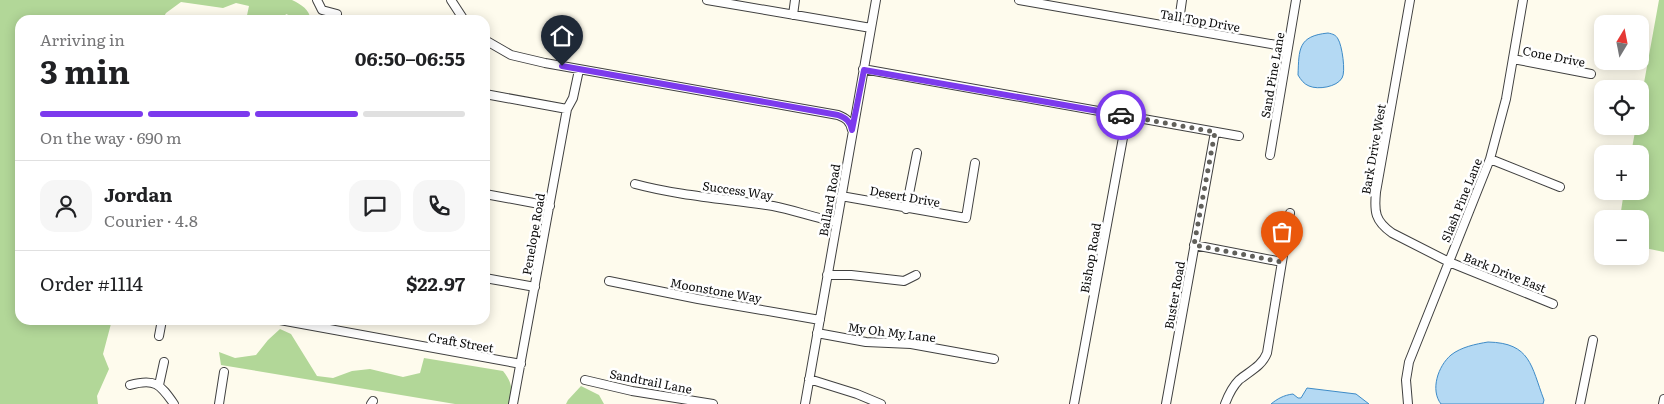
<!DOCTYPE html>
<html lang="en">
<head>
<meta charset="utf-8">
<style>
	:root { --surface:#fff; --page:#f6f6f6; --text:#202124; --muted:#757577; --line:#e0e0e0; --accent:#7c3aed }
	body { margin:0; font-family:Literata,serif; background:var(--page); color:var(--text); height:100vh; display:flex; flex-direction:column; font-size:19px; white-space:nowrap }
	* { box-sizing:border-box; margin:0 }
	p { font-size:16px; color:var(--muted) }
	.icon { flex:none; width:28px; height:28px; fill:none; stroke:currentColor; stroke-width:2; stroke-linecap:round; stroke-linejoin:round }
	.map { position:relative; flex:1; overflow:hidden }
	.sheet { position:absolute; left:15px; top:15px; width:475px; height:310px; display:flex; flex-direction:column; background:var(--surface); border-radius:15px; box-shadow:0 2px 12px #0003 }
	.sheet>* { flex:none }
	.needle { width:32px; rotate:10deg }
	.tools { position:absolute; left:1594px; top:15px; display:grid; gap:10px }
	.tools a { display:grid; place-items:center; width:55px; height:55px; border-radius:10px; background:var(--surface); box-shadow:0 2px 12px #0003; font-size:25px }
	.pin { position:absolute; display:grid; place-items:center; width:42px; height:42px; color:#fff; margin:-51px -21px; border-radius:50% 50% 50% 0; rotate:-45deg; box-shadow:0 0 5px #0007 }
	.pin .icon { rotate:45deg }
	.courier { position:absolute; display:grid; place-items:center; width:50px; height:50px; margin:-25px; border:4px solid #7c3aed; border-radius:50%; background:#fff; color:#222; box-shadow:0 1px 6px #0007 }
	.summary em { font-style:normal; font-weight:700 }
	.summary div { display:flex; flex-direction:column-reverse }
	.summary { display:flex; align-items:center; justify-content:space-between; height:85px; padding:0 25px }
	h1 { font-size:32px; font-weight:700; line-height:38px }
	.bar { display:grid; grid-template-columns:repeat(4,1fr); gap:8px 5px; align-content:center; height:60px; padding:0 25px }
	.bar i { height:6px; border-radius:4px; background:var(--line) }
	.bar .on { background:var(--accent) }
	.bar p { grid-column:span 4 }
	.line { display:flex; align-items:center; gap:12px; padding:0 25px; border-top:1px solid var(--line) }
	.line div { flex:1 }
	.round { display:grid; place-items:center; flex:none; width:52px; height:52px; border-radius:15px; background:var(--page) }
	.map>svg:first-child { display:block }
	.forest { fill:#b2d798 }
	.water { fill:#b4d9f3; stroke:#3e8bc7 }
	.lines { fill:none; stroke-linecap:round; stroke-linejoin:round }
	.minor-casing { stroke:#404040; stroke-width:10 }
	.minor { stroke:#fff; stroke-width:8 }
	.done { stroke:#61605b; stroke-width:5; stroke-dasharray:0 9 }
	.route { stroke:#7c3aed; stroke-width:6 }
	.labels { text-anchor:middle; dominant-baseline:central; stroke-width:5; stroke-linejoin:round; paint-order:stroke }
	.street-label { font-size:12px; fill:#0d0d0d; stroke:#fff }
</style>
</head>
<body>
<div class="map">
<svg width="1664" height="404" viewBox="0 0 1664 404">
	<rect width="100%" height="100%" fill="#fefbed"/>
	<path class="forest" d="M0 0H292C302 5 309 9 311 20H301L286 14 283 20H246L249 6 236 3 223 8 181 2 166 13 162 20H20V320H112L103 354 109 369 97 396 98 404H0Z
		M1659 0H1664V252L1640 247V219L1620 218 1624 191H1640V154H1631L1636 126H1640V105Z
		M280 329 291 334 317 376 333 378 352 371 370 369 403 377 420 373 424 358 503 371C512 382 513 390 510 404H455L221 365 219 352 235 358 256 355 268 340Z
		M581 386 599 395 604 404H566L568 400Z"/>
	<path class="water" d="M1328 33C1333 34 1336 35 1338 39 1342 45 1346 72 1342 78 1337 87 1318 90 1309 86 1304 84 1301 80 1298 75 1299 49 1298 36 1328 33Z
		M1488 342C1531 343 1531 366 1544 400L1543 404H1441C1430 390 1438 366 1451 355 1461 347 1476 344 1488 342Z
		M1307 388 1356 394 1369 404H1271C1277 399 1284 395 1293 394L1298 398H1301Z"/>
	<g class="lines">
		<defs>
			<path id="minor" d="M317 0 322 10 337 14
				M451 0 464 20
				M707 0 871 28
				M1019 0 1288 47
				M1410 0 1376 192C1374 212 1375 221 1392 233L1449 262 1553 304
				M793 15 795 0
				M1178 28 1182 0
				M485 40 511 55 545 63 838 115C846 118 850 121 852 130
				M1513 59 1591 74
				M863 69 1239 136
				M485 94 567 109
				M1270 155 1296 0
				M1490 159 1560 187
				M635 184C680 196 727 199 773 206 794 210 815 218 837 222
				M485 194 550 206
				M841 196 966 218 975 163
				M906 209 917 153
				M1194 245 1282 262
				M827 275H851L904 281 916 275
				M485 278 535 287
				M609 281 698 299 820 320
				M280 320 521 364
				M817 333 866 342 911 344 994 359
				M159 336 162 320
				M809 379 857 394 881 404
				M585 380 632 391 713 404
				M130 385C155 378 160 384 174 404
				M159 385 164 362
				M219 404 224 372
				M371 404 373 401
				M513 404 567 109 573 98 579 70
				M805 404 876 0
				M1074 404 1127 116
				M1166 404 1215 132
				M1225 404C1228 396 1233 386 1239 380 1250 371 1262 366 1267 353L1290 213
				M1408 404 1406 380 1409 362 1490 159 1506 99 1523 0
				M1580 404 1593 340
				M1663 404 1664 399"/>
		</defs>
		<use href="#minor" class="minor-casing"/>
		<use href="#minor" class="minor"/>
	</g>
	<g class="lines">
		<path class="done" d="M1121 115 1215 132 1194 245 1282 262"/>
		<path class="route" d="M562 66 838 115C846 118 850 121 852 130L864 70 1121 115"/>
	</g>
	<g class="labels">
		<g class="street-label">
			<text transform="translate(1200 20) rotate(10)">Tall Top Drive</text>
			<text transform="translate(1554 56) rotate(11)">Cone Drive</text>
			<text transform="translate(1272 75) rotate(-80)">Sand Pine Lane</text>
			<text transform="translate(1373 149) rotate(-80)">Bark Drive West</text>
			<text transform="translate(738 190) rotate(8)">Success Way</text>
			<text transform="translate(905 196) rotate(10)">Desert Drive</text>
			<text transform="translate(829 200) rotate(-80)">Ballard Road</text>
			<text transform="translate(1461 200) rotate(-68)">Slash Pine Lane</text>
			<text transform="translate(533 234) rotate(-80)">Penelope Road</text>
			<text transform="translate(1090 258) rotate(-80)">Bishop Road</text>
			<text transform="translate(1505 272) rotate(22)">Bark Drive East</text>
			<text transform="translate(716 290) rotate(10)">Moonstone Way</text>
			<text transform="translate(1174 295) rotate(-80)">Buster Road</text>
			<text transform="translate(892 332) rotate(7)">My Oh My Lane</text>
			<text transform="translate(461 342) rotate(10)">Craft Street</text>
			<text transform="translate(651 381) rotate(11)">Sandtrail Lane</text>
		</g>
	</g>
</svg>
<div class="tools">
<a><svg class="needle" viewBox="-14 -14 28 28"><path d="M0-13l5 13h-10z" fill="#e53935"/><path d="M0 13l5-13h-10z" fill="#757577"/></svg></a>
<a><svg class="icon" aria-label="locate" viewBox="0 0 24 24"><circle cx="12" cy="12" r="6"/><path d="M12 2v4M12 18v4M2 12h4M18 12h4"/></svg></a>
<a>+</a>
<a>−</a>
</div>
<div class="pin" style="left:1282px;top:262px;background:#ea580c"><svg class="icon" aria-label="bag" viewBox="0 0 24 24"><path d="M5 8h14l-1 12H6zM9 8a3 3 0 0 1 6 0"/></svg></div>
<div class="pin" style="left:562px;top:66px;background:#1f2937"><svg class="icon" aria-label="home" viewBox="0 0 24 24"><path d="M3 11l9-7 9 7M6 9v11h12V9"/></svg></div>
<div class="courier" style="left:1121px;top:115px"><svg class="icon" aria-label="car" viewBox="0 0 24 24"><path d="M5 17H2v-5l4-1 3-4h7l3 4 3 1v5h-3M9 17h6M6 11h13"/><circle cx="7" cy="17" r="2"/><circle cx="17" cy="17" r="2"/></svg></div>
<section class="sheet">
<div class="summary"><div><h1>3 min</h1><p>Arriving in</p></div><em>06:50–06:55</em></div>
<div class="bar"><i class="on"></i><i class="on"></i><i class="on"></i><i></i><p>On the way · 690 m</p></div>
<div class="line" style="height:90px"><a class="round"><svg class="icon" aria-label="person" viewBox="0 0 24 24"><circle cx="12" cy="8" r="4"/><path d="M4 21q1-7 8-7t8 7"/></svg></a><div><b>Jordan</b><p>Courier · 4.8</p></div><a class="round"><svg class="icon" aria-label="chat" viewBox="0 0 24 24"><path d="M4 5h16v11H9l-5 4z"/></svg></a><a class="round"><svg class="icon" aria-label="phone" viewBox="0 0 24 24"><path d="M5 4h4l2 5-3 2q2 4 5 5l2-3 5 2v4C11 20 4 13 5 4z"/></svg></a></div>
<div class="line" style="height:65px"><div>Order #1114</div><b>$22.97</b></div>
</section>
</div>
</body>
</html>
